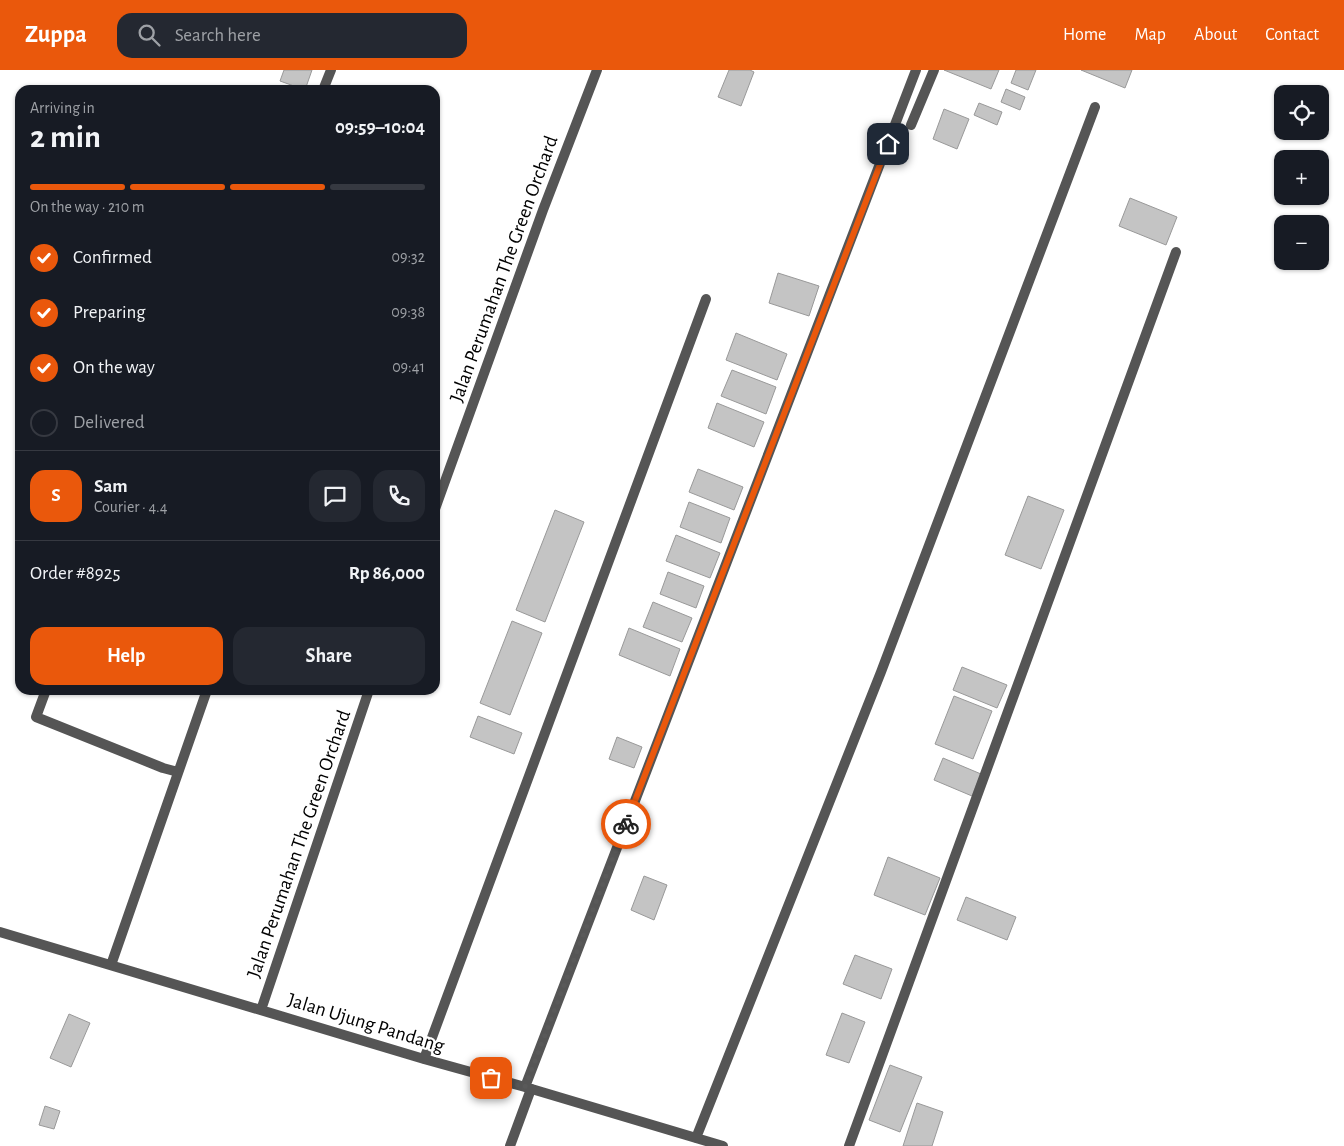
<!DOCTYPE html>
<html lang="en">
<head>
<meta charset="utf-8">
<style>
	:root { --surface:#171b24; --page:#242831; --text:#f1f3f6; --muted:#9ea1a6; --line:#363941; --accent:#ea580c }
	body { margin:0; font-family:"Alegreya Sans",sans-serif; background:var(--page); color:var(--text); height:100vh; display:flex; flex-direction:column; font-size:19px; white-space:nowrap }
	* { box-sizing:border-box; margin:0 }
	p { font-size:16px; color:var(--muted) }
	.icon { flex:none; width:28px; height:28px; fill:none; stroke:currentColor; stroke-width:2; stroke-linecap:round; stroke-linejoin:round }
	.map { position:relative; flex:1; overflow:hidden }
	.drawer { position:absolute; left:15px; top:15px; width:425px; height:610px; display:flex; flex-direction:column; background:var(--surface); border-radius:15px; box-shadow:0 1px 4px #0004 }
	.drawer>* { flex:none }
	.tools { position:absolute; left:1274px; top:15px; display:grid; gap:10px }
	.tools a { display:grid; place-items:center; width:55px; height:55px; border-radius:10px; background:var(--surface); box-shadow:0 1px 4px #0004; font-size:25px }
	.pin { position:absolute; display:grid; place-items:center; width:42px; height:42px; color:#fff; margin:-21px; border-radius:10px; box-shadow:0 2px 8px #0006 }
	.courier { position:absolute; display:grid; place-items:center; width:50px; height:50px; margin:-25px; border:4px solid #ea580c; border-radius:50%; background:#fff; color:#222; box-shadow:0 1px 6px #0007 }
	.headline em { font-style:normal; font-weight:700 }
	.headline div { display:flex; flex-direction:column-reverse }
	.headline { display:flex; align-items:center; justify-content:space-between; height:85px; padding:0 15px }
	h1 { font-size:32px; font-weight:700; line-height:38px }
	.bar { display:grid; grid-template-columns:repeat(4,1fr); gap:8px 5px; align-content:center; height:60px; padding:0 15px }
	.bar i { height:6px; border-radius:4px; background:var(--line) }
	.bar .active { background:var(--accent) }
	.bar p { grid-column:span 4 }
	.line { display:flex; align-items:center; gap:12px; padding:0 15px; border-top:1px solid var(--line) }
	.line div { flex:1 }
	.round { display:grid; place-items:center; flex:none; width:52px; height:52px; border-radius:15px; background:var(--page) }
	ol { padding:0 15px; list-style:none }
	li { display:flex; align-items:center; gap:15px; height:55px }
	li p { margin-inline-start:auto }
	li .icon { padding:5px; border-radius:50%; background:var(--accent); color:#fff; stroke-width:4 }
	li:last-child { color:var(--muted) }
	li i { width:28px; height:28px; border:2px solid var(--line); border-radius:50% }
	.button { display:flex; gap:10px; margin-top:auto; padding:10px 15px }
	.button a { flex:1; height:58px; border-radius:15px; background:var(--accent); color:#fff; font-size:20px; font-weight:700; line-height:58px; text-align:center }
	.button a+a { background:var(--page); color:var(--text) }
	header { display:flex; align-items:center; gap:30px; box-sizing:border-box; height:70px; padding:0 25px; background:var(--accent); color:#fff }
	header strong { font-size:24px }
	nav { display:flex; gap:28px; margin-inline-start:auto; font-size:18px }
	.search { width:350px; height:45px; background:var(--page); display:flex; align-items:center; gap:12px; box-sizing:border-box; padding:0 18px; border-radius:15px; color:var(--muted); font-size:19px }
	.map>svg:first-child { display:block }
	.building { fill:#c4c4c4; stroke:#999 }
	.lines { fill:none; stroke-linecap:round; stroke-linejoin:round }
	.service { stroke:#555; stroke-width:10 }
	.minor { stroke:#555; stroke-width:10 }
	.done { stroke:#595959; stroke-width:5; stroke-dasharray:0 9 }
	.route { stroke:#ea580c; stroke-width:6 }
	.labels { text-anchor:middle; dominant-baseline:central; stroke-width:4.5; stroke-linejoin:round; paint-order:stroke }
	.street-label { font-size:20px; fill:#000; stroke:#fff }
</style>
</head>
<body>
<header>
<strong>Zuppa</strong>
<div class="search"><svg class="icon" aria-label="search" viewBox="0 0 24 24"><circle cx="10" cy="10" r="6"/><path d="M15 15l6 6"/></svg>Search here</div>
<nav><a>Home</a><a>Map</a><a>About</a><a>Contact</a></nav>
</header>
<div class="map">
<svg width="1344" height="1076" viewBox="0 0 1344 1076">
	<rect width="100%" height="100%" fill="#fff"/>
	<path class="building" d="M284 0H312L305 20 280 11Z
		M729 0H750L754 2 741 36 718 27Z
		M944 0H999L991 19Z
		M1016 0H1036L1028 20 1011 13Z
		M1081 0H1132L1125 18Z
		M1006 19 1025 27 1020 40 1001 32Z
		M979 33 1002 42 997 55 974 45Z
		M944 39 969 49 957 79 933 69Z
		M1130 128 1177 147 1166 175 1119 156Z
		M778 203 819 216 809 246 769 233Z
		M736 263 787 284 777 310 726 290Z
		M732 300 776 317 766 344 721 326Z
		M717 333 764 352 754 377 708 358Z
		M698 399 743 417 734 440 689 422Z
		M1028 426 1064 440 1041 499 1005 485Z
		M689 432 730 448 721 473 680 457Z
		M555 440 584 452 545 552 516 540Z
		M676 465 720 483 710 508 666 491Z
		M668 502 704 516 696 538 660 524Z
		M653 532 692 548 682 572 643 557Z
		M512 551 542 563 510 645 480 633Z
		M629 558 680 579 670 606 619 585Z
		M962 597 1007 615 997 638 953 620Z
		M954 626 992 641 973 689 935 674Z
		M478 646 522 663 514 684 470 667Z
		M617 667 642 677 634 698 609 689Z
		M943 688 981 704 972 726 934 710Z
		M888 787 940 808 925 845 874 825Z
		M644 806 667 815 654 850 631 840Z
		M966 827 1016 847 1007 870 957 850Z
		M855 885 892 899 881 929 843 914Z
		M842 943 865 952 849 993 826 985Z
		M69 944 90 953 71 997 50 988Z
		M890 995 922 1007 900 1062 869 1050Z
		M917 1033 943 1042 932 1076H903Z
		M45 1036 60 1041 54 1059 39 1055Z"/>
	<g class="lines">
		<path class="service" d="M510 1076 531 1019"/>
		<path class="minor" d="M323 20 331 0
			M911 55 934 0
			M435 439 543 140 597 0
			M46 620 36 647 163 698 178 702
			M0 862 424 989 525 1017 723 1076
			M111 895 207 620
			M261 940 369 620
			M424 989 706 229
			M525 1017 916 0
			M696 1068 881 602 1095 37
			M849 1076 1176 182"/>
	</g>
	<g class="lines">
		<path class="done" d="M491 1008 525 1017 626 754"/>
		<path class="route" d="M626 754 888 74"/>
	</g>
	<g class="labels">
		<g class="street-label">
			<text transform="translate(504 199) rotate(-70)">Jalan Perumahan The Green Orchard</text>
			<text transform="translate(299 774) rotate(-71)">Jalan Perumahan The Green Orchard</text>
			<text transform="translate(366 953) rotate(17)">Jalan Ujung Pandang</text>
		</g>
	</g>
</svg>
<div class="tools">
<a><svg class="icon" aria-label="locate" viewBox="0 0 24 24"><circle cx="12" cy="12" r="6"/><path d="M12 2v4M12 18v4M2 12h4M18 12h4"/></svg></a>
<a>+</a>
<a>−</a>
</div>
<div class="pin" style="left:491px;top:1008px;background:#ea580c"><svg class="icon" aria-label="bag" viewBox="0 0 24 24"><path d="M5 8h14l-1 12H6zM9 8a3 3 0 0 1 6 0"/></svg></div>
<div class="pin" style="left:888px;top:74px;background:#1f2937"><svg class="icon" aria-label="home" viewBox="0 0 24 24"><path d="M3 11l9-7 9 7M6 9v11h12V9"/></svg></div>
<div class="courier" style="left:626px;top:754px"><svg class="icon" aria-label="bike" viewBox="0 0 24 24"><circle cx="6" cy="16" r="4"/><circle cx="18" cy="16" r="4"/><path d="M6 16l4-8h5l3 8M10 8l3 8H6M13 5h3"/></svg></div>
<section class="drawer">
<div class="headline"><div><h1>2 min</h1><p>Arriving in</p></div><em>09:59–10:04</em></div>
<div class="bar"><i class="active"></i><i class="active"></i><i class="active"></i><i></i><p>On the way · 210 m</p></div>
<ol>
<li><svg class="icon" aria-label="check" viewBox="0 0 24 24"><path d="M5 12l5 5 9-10"/></svg>Confirmed<p>09:32</p></li>
<li><svg class="icon" aria-label="check" viewBox="0 0 24 24"><path d="M5 12l5 5 9-10"/></svg>Preparing<p>09:38</p></li>
<li><svg class="icon" aria-label="check" viewBox="0 0 24 24"><path d="M5 12l5 5 9-10"/></svg>On the way<p>09:41</p></li>
<li><i></i>Delivered</li>
</ol>
<div class="line" style="height:90px"><b class="round" style="background:var(--accent);color:#fff">S</b><div><b>Sam</b><p>Courier · 4.4</p></div><a class="round"><svg class="icon" aria-label="chat" viewBox="0 0 24 24"><path d="M4 5h16v11H9l-5 4z"/></svg></a><a class="round"><svg class="icon" aria-label="phone" viewBox="0 0 24 24"><path d="M5 4h4l2 5-3 2q2 4 5 5l2-3 5 2v4C11 20 4 13 5 4z"/></svg></a></div>
<div class="line" style="height:65px"><div>Order #8925</div><b>Rp 86,000</b></div>
<div class="button"><a>Help</a><a>Share</a></div>
</section>
</div>
</body>
</html>
